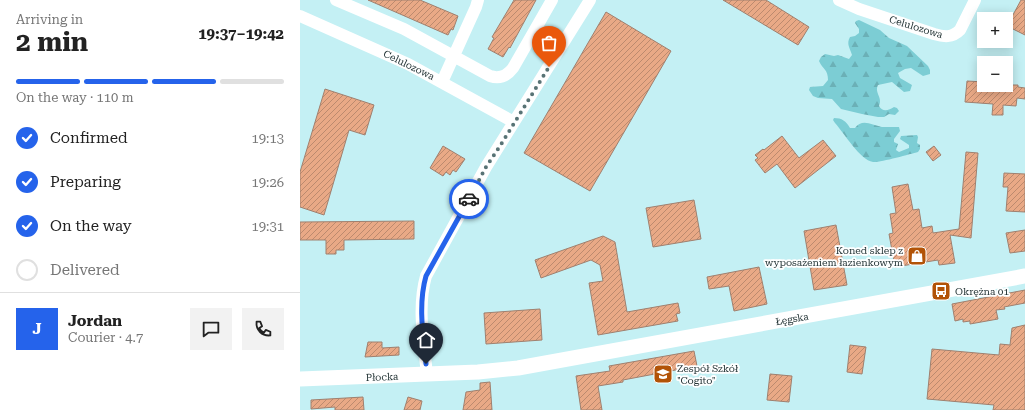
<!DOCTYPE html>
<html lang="en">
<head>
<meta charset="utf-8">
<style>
	:root { --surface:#fff; --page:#f2f2f2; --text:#222; --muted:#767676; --line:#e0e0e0; --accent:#2563eb }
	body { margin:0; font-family:"Roboto Serif",serif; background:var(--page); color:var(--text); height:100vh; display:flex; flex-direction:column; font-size:15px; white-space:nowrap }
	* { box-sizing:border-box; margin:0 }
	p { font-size:13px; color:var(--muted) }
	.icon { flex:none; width:22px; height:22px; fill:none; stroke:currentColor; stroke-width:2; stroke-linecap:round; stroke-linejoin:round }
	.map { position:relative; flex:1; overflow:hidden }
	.panel { display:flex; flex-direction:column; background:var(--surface); width:300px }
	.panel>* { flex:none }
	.fabs { position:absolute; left:677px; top:12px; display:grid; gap:8px }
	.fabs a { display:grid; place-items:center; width:36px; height:36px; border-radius:0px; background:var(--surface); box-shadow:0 2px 10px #0003; font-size:20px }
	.pin { position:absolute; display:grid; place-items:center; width:34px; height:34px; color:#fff; margin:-41px -17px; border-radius:50% 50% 50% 0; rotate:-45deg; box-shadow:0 0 4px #0007 }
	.pin .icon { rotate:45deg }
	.courier { position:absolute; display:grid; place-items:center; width:40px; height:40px; margin:-20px; border:3px solid #2563eb; border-radius:50%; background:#fff; color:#222; box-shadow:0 1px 5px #0007 }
	.summary em { font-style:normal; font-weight:700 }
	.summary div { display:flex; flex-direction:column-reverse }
	.summary { display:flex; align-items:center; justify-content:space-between; height:68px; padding:0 16px }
	h1 { font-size:26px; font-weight:700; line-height:30px }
	.bar { display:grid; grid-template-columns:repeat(4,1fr); gap:6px 4px; align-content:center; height:48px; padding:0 16px }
	.bar i { height:5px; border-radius:3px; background:var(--line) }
	.bar .selected { background:var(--accent) }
	.bar p { grid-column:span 4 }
	.line { display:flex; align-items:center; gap:10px; padding:0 16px; border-top:1px solid var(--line) }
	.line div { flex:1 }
	.round { display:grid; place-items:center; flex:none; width:42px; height:42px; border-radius:0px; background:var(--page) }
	ol { padding:0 16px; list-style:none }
	li { display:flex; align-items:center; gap:12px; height:44px }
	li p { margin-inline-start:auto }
	li .icon { padding:4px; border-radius:50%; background:var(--accent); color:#fff; stroke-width:4 }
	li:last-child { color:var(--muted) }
	li i { width:22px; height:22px; border:2px solid var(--line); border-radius:50% }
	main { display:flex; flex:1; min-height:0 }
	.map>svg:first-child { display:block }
	.forest { fill:url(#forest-firs) }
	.building { fill:url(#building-hatch); stroke:#9f806f }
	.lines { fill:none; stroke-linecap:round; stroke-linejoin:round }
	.minor { stroke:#fff; stroke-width:12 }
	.tertiary { stroke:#fff; stroke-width:15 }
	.done { stroke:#587375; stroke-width:4; stroke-dasharray:0 7.2 }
	.route { stroke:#2563eb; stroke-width:5 }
	.labels { text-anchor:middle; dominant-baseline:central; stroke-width:3.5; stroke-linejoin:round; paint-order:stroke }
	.street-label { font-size:10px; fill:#1e2f31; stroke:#fff }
	.poi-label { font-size:10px; fill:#1e2f31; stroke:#fff; text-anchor:start }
</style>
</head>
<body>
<main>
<section class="panel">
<div class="summary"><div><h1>2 min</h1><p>Arriving in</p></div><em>19:37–19:42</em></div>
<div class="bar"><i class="selected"></i><i class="selected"></i><i class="selected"></i><i></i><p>On the way · 110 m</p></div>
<ol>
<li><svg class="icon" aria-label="check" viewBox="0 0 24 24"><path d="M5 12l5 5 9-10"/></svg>Confirmed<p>19:13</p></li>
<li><svg class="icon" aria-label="check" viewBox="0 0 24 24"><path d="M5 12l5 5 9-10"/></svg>Preparing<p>19:26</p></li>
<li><svg class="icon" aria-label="check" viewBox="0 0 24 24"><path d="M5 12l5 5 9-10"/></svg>On the way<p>19:31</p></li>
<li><i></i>Delivered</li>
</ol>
<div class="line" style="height:72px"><b class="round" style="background:var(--accent);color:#fff">J</b><div><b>Jordan</b><p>Courier · 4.7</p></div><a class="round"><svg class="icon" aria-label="chat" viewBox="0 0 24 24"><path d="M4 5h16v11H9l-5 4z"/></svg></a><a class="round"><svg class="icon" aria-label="phone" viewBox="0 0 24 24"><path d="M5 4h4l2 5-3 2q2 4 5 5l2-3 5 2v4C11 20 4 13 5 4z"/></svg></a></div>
</section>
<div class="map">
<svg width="725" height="410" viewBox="0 0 725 410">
	<defs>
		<pattern id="forest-firs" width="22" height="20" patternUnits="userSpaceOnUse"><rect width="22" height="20" fill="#7ccdd4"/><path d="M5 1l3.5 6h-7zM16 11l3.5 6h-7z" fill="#6bb0b6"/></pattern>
		<pattern id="building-hatch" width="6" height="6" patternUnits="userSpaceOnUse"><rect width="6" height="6" fill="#e9a986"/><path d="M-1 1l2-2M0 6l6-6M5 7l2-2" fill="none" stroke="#bc8a6e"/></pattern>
	</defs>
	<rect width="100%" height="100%" fill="#c4f0f4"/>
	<path class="forest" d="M559 20 580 30 589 38 607 46 628 66 630 70V74L623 76 611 68 605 69 598 73 600 78 612 85 610 91 604 92 592 82 578 85C574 93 583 97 579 106 583 113 589 110 594 107L597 108 599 111 595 115 589 114 584 117H578L562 114 541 109 532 99 518 98 513 96 509 90 510 87 523 86 528 80C528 69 523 70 519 61L521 57 525 54 534 56 538 55 549 59 552 55C550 48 546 44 550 37L555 36 559 33V29L555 23 556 21Z
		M534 118C542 118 546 121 550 128H555C562 118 572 125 582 127 588 127 594 127 599 127L600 131 594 139V142L598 144 596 150 599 152 609 148V145L600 139 601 136 617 135 618 137 617 143 620 145V149L618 152C610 154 579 163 573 162 560 160 544 133 535 123L533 120Z"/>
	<path class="building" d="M68 0H120L158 16 153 30 151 29 148 35Z
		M214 0H236L210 48 209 47 203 57 188 49 194 38 192 37Z
		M423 0H466L509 27 498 45Z
		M721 0H725V35L707 26Z
		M306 12 371 51 290 191 224 153Z
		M667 81 684 82V85H718V87L725 88V99L717 98 716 106 703 105V115H692L693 104 665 102Z
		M25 89 74 105 65 135 49 130 24 215 0 207V172Z
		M482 136 499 158 523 140 536 156 495 188 477 164 465 173 455 160 458 158 455 155 463 149 464 150Z
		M143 146 165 159 156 172 153 170 150 175 146 172 143 176 130 168Z
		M634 146 641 155 633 161 626 152Z
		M666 152 678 153 671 238 650 235 655 263 639 265 638 260 595 267 589 234 593 233 590 214 596 213 592 187 608 184 613 210 619 209 622 228 632 226 633 233 659 229Z
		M704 173 725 174V212L706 211 708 187H703Z
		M394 200 401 239 353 247 346 208Z
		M114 221V239L44 240V250H36V254H26V240H0V222Z
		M536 225 547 285 514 290 504 231Z
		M725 230V251L710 253 706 233Z
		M303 236 315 242 327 312 378 303 380 313 376 314 378 321 298 335 289 283 303 281 300 265 291 260 241 278 235 260Z
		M459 267 467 304 434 311 429 286 409 289 407 277Z
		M725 290V303L704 307 705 309 696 310 698 319 670 324V321L663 322V319L655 321 652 304Z
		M240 309 242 340 186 344 184 313Z
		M725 325V410H693L694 405 627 399 632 349 699 355 700 344 710 345 712 328Z
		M68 342H82V348L99 347V355L65 357Z
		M550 345 566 347 562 374 547 372Z
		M394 351 397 366 323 380V382L298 386 302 410H281L276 376 310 371 309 366Z
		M470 374 492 376 489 402 467 400Z
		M190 382 192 410H163L166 392 180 390V383Z
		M63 397 64 410H35V407L11 409V400Z
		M108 397 122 401 120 410H104Z"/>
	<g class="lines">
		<path class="minor" d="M36 0 104 29 190 76C199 79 207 76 213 68L252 0
			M539 0 559 9 634 34C644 37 652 38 660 30L675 0
			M0 16 108 64 214 122
			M142 82 176 7 178 0
			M127 375C124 343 117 308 126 276L186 167 290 0"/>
		<path class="tertiary" d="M0 379 178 372 218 368 725 276"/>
	</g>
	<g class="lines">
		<path class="done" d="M169 199 186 167 200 146 249 67"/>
		<path class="route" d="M126 364C123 335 118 304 126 276L169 199"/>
	</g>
	<defs>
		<symbol id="shop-square" viewBox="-11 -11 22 22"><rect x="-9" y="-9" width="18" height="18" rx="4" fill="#b25307" stroke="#fff"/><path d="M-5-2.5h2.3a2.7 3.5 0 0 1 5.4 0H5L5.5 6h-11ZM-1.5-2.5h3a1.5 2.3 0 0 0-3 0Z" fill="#fff"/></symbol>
		<symbol id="bus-square" viewBox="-11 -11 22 22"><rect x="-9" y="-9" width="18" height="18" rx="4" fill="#b25307" stroke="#fff"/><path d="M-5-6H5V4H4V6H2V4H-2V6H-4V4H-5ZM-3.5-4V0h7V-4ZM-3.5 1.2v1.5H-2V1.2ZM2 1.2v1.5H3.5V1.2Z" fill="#fff"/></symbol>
		<symbol id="school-square" viewBox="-11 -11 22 22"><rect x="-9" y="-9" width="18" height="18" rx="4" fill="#b25307" stroke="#fff"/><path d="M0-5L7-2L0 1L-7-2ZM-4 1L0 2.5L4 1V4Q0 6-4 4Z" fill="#fff"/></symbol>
	</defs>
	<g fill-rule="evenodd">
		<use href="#shop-square" x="606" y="245" width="22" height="22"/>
		<use href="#bus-square" x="630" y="280" width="22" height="22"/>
		<use href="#school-square" x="352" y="363" width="22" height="22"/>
	</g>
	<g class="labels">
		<g class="street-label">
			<text transform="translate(616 27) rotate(17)">Celulozowa</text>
			<text transform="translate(109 65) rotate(26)">Celulozowa</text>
			<text transform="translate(492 319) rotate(-10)">Łęgska</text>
			<text transform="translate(82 377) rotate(-2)">Płocka</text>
		</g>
		<g class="poi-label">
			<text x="603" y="250" text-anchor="end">Koned sklep z<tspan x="603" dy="12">wyposażeniem łazienkowym</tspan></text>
			<text x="655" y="291">Okrężna 01</text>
			<text x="377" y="368">Zespół Szkół<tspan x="377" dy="12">"Cogito"</tspan></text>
		</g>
	</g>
</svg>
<div class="fabs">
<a>+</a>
<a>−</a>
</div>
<div class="pin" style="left:249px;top:67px;background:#ea580c"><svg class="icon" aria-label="bag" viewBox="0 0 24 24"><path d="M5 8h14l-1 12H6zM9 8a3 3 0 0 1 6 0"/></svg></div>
<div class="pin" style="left:126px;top:364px;background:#1f2937"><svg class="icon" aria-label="home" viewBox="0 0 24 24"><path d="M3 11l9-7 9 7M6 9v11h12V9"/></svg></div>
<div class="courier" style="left:169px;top:199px"><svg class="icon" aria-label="car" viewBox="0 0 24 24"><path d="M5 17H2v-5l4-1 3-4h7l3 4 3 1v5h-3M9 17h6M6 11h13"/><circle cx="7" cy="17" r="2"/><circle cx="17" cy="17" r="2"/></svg></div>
</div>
</main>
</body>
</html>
